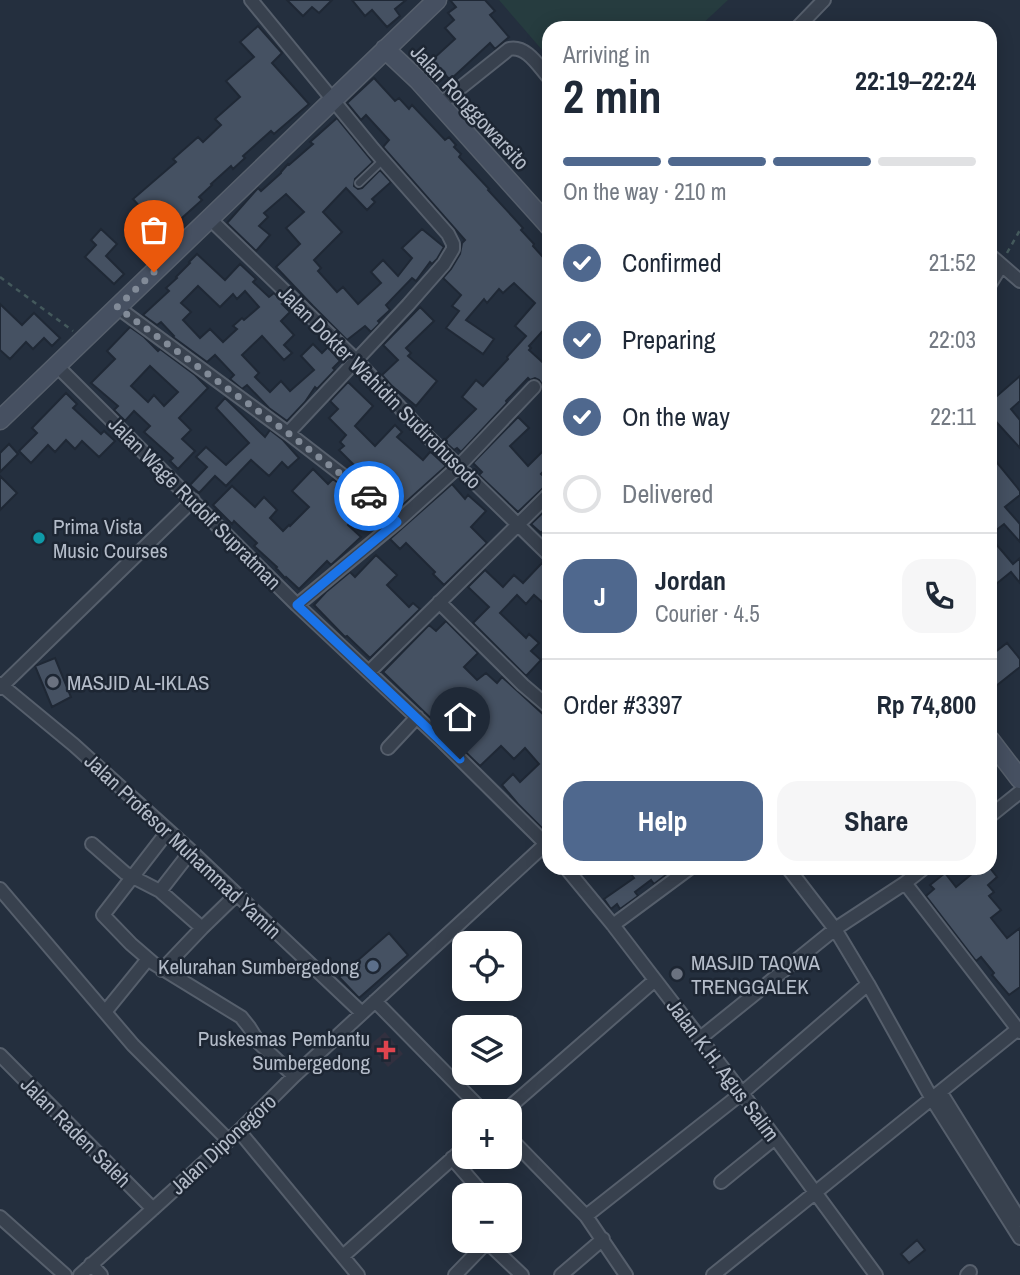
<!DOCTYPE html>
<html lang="en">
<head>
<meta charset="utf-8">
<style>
	:root { --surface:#fff; --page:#f6f6f7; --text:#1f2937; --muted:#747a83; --line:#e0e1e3; --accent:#4f688e }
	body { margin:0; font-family:"Archivo Narrow",sans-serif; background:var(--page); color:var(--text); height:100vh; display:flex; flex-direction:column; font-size:26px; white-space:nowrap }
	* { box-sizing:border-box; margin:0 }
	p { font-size:23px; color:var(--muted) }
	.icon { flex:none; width:38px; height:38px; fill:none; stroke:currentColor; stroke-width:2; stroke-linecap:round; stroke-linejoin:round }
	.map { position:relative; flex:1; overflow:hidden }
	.panel { position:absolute; left:542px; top:21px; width:455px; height:854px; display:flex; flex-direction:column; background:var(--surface); border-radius:21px; box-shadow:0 4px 18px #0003 }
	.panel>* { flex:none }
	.controls { position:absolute; left:452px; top:931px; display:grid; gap:14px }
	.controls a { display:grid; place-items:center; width:70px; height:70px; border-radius:14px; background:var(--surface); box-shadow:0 4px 18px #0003; font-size:35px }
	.pin { position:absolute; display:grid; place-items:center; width:60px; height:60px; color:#fff; margin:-72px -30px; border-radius:50% 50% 50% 0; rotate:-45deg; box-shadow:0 0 7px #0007 }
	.pin .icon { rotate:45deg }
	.courier { position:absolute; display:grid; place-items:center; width:70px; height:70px; margin:-35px; border:5px solid #1a73e8; border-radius:50%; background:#fff; color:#222; box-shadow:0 2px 9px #0007 }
	.overview em { font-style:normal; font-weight:700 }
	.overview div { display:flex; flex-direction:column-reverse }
	.overview { display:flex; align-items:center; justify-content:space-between; height:119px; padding:0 21px }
	h1 { font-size:46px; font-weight:700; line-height:52px }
	.bar { display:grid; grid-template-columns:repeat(4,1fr); gap:10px 7px; align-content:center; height:84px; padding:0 21px }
	.bar i { height:9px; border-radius:5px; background:var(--line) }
	.bar .on { background:var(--accent) }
	.bar p { grid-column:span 4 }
	.line { display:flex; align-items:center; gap:18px; padding:0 21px; border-top:2px solid var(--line) }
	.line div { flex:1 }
	.round { display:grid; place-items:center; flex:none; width:74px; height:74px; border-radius:21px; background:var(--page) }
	ol { padding:0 21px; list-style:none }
	li { display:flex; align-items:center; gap:21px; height:77px }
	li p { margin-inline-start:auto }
	li .icon { padding:7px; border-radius:50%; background:var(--accent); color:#fff; stroke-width:4 }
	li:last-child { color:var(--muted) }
	li i { width:38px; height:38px; border:4px solid var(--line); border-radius:50% }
	.button { display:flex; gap:14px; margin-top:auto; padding:14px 21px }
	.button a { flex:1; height:80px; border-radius:21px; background:var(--accent); color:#fff; font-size:28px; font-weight:700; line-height:80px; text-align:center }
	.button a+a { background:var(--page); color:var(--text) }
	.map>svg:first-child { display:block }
	.medical { fill:#32303f }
	.green { fill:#263c3f }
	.building { fill:#455162; stroke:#1f2835; stroke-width:2; fill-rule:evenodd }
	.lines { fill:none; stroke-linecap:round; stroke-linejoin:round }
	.lane-casing { stroke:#565f6c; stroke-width:10 }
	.street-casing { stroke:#565f6c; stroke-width:16 }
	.secondary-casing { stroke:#565f6c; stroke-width:21 }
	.path { stroke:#44595c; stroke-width:2.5; stroke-dasharray:5 5; stroke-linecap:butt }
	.lane { stroke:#38414e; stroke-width:6 }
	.street { stroke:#38414e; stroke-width:12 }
	.secondary { stroke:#465061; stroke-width:18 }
	.done { stroke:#828b98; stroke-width:7; stroke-dasharray:0 12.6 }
	.route { stroke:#1a73e8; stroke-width:9 }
	.culture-dot { fill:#0f9aa8; stroke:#1d2633; stroke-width:2.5 }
	.worship-dot { fill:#6b7280; stroke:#1d2633; stroke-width:2.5 }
	.service-dot { fill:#5c6f8a; stroke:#1d2633; stroke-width:2.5 }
	.health-dot { fill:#e0444e; stroke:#1d2633; stroke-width:2.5 }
	.labels { text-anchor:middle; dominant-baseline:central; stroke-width:5; stroke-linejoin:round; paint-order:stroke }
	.street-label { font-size:21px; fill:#b4bcc9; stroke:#1d2633 }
	.poi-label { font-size:21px; fill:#b4bcc9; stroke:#1d2633; text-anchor:start }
</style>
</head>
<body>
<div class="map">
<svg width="1020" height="1275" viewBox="0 0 1020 1275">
	<rect width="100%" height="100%" fill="#242f3e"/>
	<path class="medical" d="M385 1032 403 1054 388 1067 369 1046Z"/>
	<path class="green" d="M499 0H728L698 28H550L549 58Z"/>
	<path class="building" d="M287 0H332L319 13 312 7 303 16Z
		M352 0H406L395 9 400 16 387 27 372 10 365 16Z
		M450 0H485L495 11 490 15 509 37 495 49 490 43 450 80 432 60 455 39 445 28 454 20 448 13 456 7Z
		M258 26 282 53 272 63 309 104 274 134 271 131 243 156 245 158 233 169 231 166 211 184 212 185 199 197 202 200 164 234 133 199 176 162 173 159 198 137 203 142 221 125 215 119 240 97 226 81 254 57 240 42Z
		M374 78 395 101 399 98 409 109 412 105 445 140 449 137 456 145 454 147 461 154 459 157 489 189 488 190 523 228 521 230 534 244 533 246 550 265V323L529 346 531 348 529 350 550 369V381L542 389V384L539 380 535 378 530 380 528 378 506 401 507 403 461 452 457 448 454 450 444 441 476 409 462 397 476 380 483 386 508 359 507 357 526 336 515 326 535 303 514 283 503 293 499 289 487 303 484 299 466 320 494 339 483 354 446 328 459 311 452 306 461 295 443 278 451 269 460 254 462 243 465 240 383 147 389 140 366 115 361 120 347 103Z
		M337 118 373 162 355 179 354 186 358 189 362 188 380 170 391 182 372 199 375 202 367 210 346 188 323 212 342 232 314 260 321 268 318 271 337 292 343 287 358 304 381 283 371 272 383 260 398 276 412 258 402 248 422 229 444 247 437 259 432 264 430 262 416 281 412 278 386 305 390 310 378 321 380 323 371 332 365 326 347 340 313 306 276 267 300 244 286 228 304 212 286 194 264 213 268 217 259 226 270 235 256 251 227 223 258 188 261 191 281 173V172L288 164 289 165 313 144 310 142Z
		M101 229 117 244 106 256 124 274 114 284 85 257 96 245 91 240Z
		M197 254 225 280 240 264 256 279 253 282 269 297 274 293 284 303 282 304 290 312 281 321 294 335 284 345 292 353 284 360 262 336 242 355 259 373 255 377 270 392 281 381 290 391 314 370 301 356 313 344 322 353 328 347 340 361 333 368 335 370 317 389 315 387 305 402 287 421 269 408 247 385 242 389 230 379 234 375 215 355 207 362 173 337 174 336 161 322 157 325 143 315 169 291 166 288 177 278 176 277 190 263 189 262ZM198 286 220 307 233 294 237 299 245 291 259 307 244 320 242 318 233 326 237 329 223 342 210 329 200 338 183 320 191 312 181 303Z
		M0 304 22 325 34 313 60 338 52 346 44 338 33 349 26 342 10 359 0 350Z
		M420 307 434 321 406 348 411 353 408 356 437 381 416 406 392 386 382 375 398 360 383 345Z
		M130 327 144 337 158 351 160 349 195 375 208 388 179 418 191 430 182 439 195 451 178 469 170 461 173 458 144 432 150 426 134 411 125 421 114 410 118 406 91 383 115 359 107 351ZM150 366 178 392 164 406 154 395 148 402 131 386Z
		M1020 376V401L1011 409 1020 420V448L990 415V402Z
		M348 382 373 406 355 426 375 446 395 425 402 432 397 437 423 460 430 452 432 453 446 466 397 510 371 486 373 484 339 450 344 446 340 442 346 435 329 418 338 409 330 401Z
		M66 393 77 404 73 408 101 434 104 431 115 441 99 457 82 441 75 449 66 440 55 452 48 445 31 463 19 451 37 433 32 428Z
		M225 398 265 437 270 430 283 440 299 458 288 468 282 462 269 476 251 460 226 486 215 476 199 493 190 485 207 467 196 457 206 447 226 465 249 443 216 408Z
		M518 417 529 428 510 446 528 466 550 444V464L541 474 550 482V484L544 487 518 512 479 475 482 472 473 463Z
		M9 444 18 454 0 472V453Z
		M990 454 1020 491V495L1005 507 1020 524V542L1004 524 990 535Z
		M313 469 328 484 333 479 370 509 366 513 363 510 348 525 361 537 331 565 327 561 299 589 286 577 285 578 276 568 277 567 254 546 257 543 234 521 232 524 213 505 232 486 255 507 264 497 277 510 270 518 283 531 289 525 290 526 309 507 292 491Z
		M0 476 17 493 0 510Z
		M452 484 465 499 468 495 486 511 471 527 487 543 444 585 433 574 435 572 406 543 400 549 390 539Z
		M550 506V523L541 533 531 524Z
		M990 537 1013 564 1020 558V583L1011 572 990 589Z
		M376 555 397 575 387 585 409 607 413 603 420 609 370 658 347 636 345 637 314 605 326 592 350 572 355 577Z
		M542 563 550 571V609L534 595 526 604 517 595 500 613 526 638 529 634 539 643 531 651 541 660 526 676 473 623 489 607 468 587 485 570 503 587 514 575 523 583Z
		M446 621 478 653 464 667 477 680 486 673 497 683 502 677 544 715 550 717V831L546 832 518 804 502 785 513 774 520 782 539 764 525 748 514 759 501 746 480 766 383 672 429 625 436 631Z
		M1007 643 1020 659V667L996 686 990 679V656Z
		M55 658 71 697 52 707 35 666Z
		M626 868H675L654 884 651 880 635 892 638 896 620 909 617 904 611 909 604 899 634 878Z
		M979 868H990L997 877 988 885 994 892 989 896 1001 910 991 918 1007 938 1020 928V987L1009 995 992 975 994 973 981 957 976 961 926 896 934 889 930 885 945 873 956 887Z
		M389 933 408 955 359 998 339 977Z
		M917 1240 925 1250 909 1263 901 1254Z"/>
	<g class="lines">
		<defs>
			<path id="lane" d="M359 183 383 160"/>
			<path id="street" d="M251 0 374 150 448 234 453 244V249L444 264 408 305 288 433
				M797 28 824 0
				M439 105 509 49C527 45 539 67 550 79
				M210 219 356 360 419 428 550 556
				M990 255 1020 281
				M990 284 1001 266
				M117 307 288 433 372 498 397 522
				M57 366 297 605 443 742 550 848
				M439 602 523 685 550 708
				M297 605 397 522 459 466 534 387
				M369 672 550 493
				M0 684 74 745 191 851 362 1013
				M0 688 193 500
				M388 748 417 717
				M990 816 1020 792
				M168 831 103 915 131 944 153 963 241 1017 249 1027 259 1043 294 1076
				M92 844 125 873 160 891 191 851
				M566 868 613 925 742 1093 876 1275
				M788 868 835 929 868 984 932 1099 1020 1238
				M924 868 905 883 1020 1032
				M0 889 133 1045 228 1140
				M160 891 202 928 162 970
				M613 925 690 868
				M202 928 237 894
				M375 1001 483 1111
				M105 1012 148 959
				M699 1039 835 929 905 883
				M0 1055 153 1209
				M941 1093 1020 1220
				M505 1111 655 980
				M239 1131 358 1275
				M509 1137 586 1216 626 1275
				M452 1158 484 1195
				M721 1182 775 1138
				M586 1216 742 1093 868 984
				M0 1217 65 1275
				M343 1256 464 1148
				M91 1264 101 1275
				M80 1275 239 1131 294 1076 550 840
				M455 1275 487 1242 522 1275
				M561 1275 603 1239
				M713 1275 1018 1029
				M967 1275 970 1272"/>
			<path id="secondary" d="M385 49 418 80 550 227
				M0 420 437 0
				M990 740 1020 779"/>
		</defs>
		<use href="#lane" class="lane-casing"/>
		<use href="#street" class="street-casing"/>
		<use href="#secondary" class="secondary-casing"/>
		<path class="path" d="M1007 253 1020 230
			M0 277 73 331"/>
		<use href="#lane" class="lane"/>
		<use href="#street" class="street"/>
		<use href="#secondary" class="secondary"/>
	</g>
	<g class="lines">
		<path class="done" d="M154 272 117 307 288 433 369 496"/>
		<path class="route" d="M369 496 397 522 297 605 460 759"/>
	</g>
	<circle class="culture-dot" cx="39" cy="538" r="7"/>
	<g class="worship-dot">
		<circle cx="53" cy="682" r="7"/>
		<circle cx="677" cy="974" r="7"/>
	</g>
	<circle class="service-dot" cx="373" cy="966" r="7"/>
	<path class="health-dot" d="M382.5 1039.5h7v7h7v7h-7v7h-7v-7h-7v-7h7z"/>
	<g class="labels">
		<g class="street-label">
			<text transform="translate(470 107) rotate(47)">Jalan Ronggowarsito</text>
			<text transform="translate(380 387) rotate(45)">Jalan Dokter Wahidin Sudirohusodo</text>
			<text transform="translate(195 503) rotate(45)">Jalan Wage Rudolf Supratman</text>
			<text transform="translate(183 846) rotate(43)">Jalan Profesor Muhammad Yamin</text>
			<text transform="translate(723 1070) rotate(53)">Jalan K.H. Agus Salim</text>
			<text transform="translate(76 1132) rotate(45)">Jalan Raden Saleh</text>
			<text transform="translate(223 1144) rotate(-43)">Jalan Diponegoro</text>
		</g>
		<g class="poi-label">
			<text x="53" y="526">Prima Vista<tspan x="53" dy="24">Music Courses</tspan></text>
			<text x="67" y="682">MASJID AL-IKLAS</text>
			<text x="691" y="962">MASJID TAQWA<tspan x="691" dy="24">TRENGGALEK</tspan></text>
			<text x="359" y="966" text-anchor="end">Kelurahan Sumbergedong</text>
			<text x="370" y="1038" text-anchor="end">Puskesmas Pembantu<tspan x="370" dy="24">Sumbergedong</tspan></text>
		</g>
	</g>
</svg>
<div class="controls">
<a><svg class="icon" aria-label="locate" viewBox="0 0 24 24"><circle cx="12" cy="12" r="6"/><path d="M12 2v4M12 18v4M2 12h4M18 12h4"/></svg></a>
<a><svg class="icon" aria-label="layers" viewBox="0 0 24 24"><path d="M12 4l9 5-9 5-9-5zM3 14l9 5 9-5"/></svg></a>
<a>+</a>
<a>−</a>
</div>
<div class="pin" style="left:154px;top:272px;background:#ea580c"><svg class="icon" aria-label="bag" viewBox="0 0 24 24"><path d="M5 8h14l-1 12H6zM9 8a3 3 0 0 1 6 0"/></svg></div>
<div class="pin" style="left:460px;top:759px;background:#1f2937"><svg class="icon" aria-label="home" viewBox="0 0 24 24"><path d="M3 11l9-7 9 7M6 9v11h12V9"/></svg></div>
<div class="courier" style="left:369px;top:496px"><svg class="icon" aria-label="car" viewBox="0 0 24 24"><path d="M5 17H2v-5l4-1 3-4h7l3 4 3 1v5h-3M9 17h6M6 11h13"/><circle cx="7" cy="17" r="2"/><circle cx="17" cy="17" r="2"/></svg></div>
<section class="panel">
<div class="overview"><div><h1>2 min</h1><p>Arriving in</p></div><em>22:19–22:24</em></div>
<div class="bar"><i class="on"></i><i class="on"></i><i class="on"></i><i></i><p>On the way · 210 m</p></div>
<ol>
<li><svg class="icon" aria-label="check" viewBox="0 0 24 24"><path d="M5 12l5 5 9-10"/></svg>Confirmed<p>21:52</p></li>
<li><svg class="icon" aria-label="check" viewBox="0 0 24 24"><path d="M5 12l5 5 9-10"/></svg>Preparing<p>22:03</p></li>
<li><svg class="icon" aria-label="check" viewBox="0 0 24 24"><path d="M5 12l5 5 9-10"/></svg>On the way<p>22:11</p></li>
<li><i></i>Delivered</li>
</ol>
<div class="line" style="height:126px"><b class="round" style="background:var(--accent);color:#fff">J</b><div><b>Jordan</b><p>Courier · 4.5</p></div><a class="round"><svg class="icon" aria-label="phone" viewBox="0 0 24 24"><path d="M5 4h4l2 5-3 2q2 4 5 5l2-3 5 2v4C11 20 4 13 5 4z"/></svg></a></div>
<div class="line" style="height:91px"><div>Order #3397</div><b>Rp 74,800</b></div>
<div class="button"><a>Help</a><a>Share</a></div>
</section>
</div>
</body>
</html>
